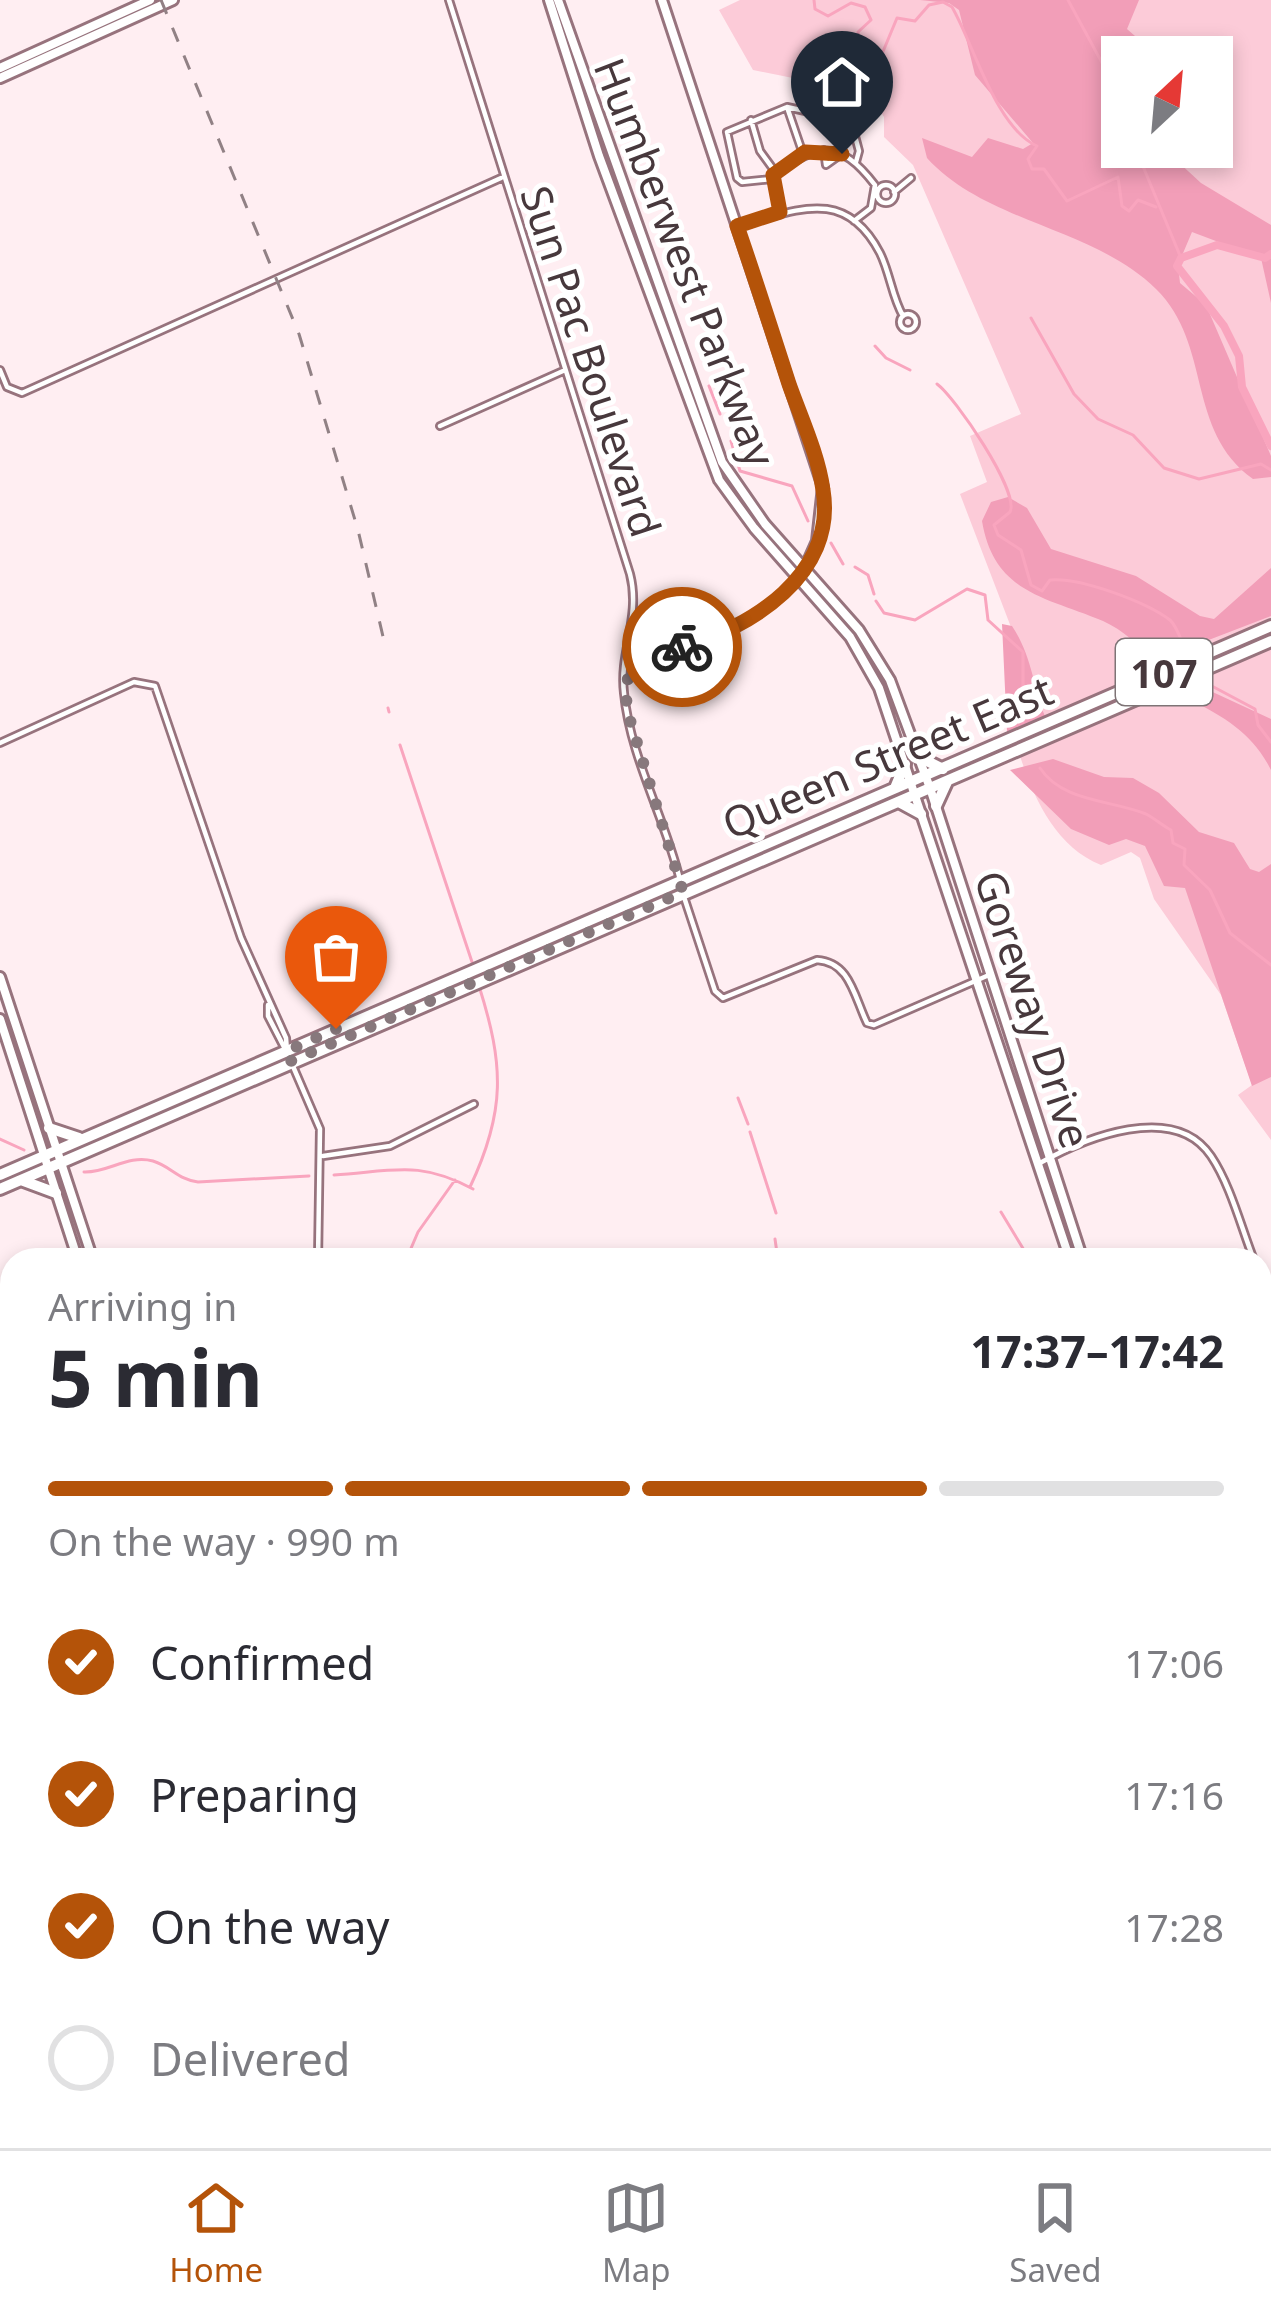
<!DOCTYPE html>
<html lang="en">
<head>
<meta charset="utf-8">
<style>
	:root { --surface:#fff; --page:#f2f2f3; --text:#2b2b33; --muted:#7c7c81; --line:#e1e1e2; --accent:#b45309 }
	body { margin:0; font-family:"Noto Sans",sans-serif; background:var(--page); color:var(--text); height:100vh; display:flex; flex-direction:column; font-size:45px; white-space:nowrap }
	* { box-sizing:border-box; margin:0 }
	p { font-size:39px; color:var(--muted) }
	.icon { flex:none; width:66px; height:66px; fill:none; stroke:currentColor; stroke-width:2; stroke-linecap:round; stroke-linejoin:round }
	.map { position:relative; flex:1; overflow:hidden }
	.panel { position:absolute; left:0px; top:1248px; width:1272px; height:900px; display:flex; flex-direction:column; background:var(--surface); border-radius:36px 36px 0 0; box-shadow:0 6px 18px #0003 }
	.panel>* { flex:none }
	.needle { width:78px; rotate:26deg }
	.tools { position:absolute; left:1101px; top:36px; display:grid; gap:24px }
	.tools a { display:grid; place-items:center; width:132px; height:132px; border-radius:0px; background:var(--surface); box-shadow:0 6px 18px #0003; font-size:60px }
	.pin { position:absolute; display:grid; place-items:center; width:102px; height:102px; color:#fff; margin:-123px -51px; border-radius:50% 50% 50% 0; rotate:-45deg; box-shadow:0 0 12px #0007 }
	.pin .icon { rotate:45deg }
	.courier { position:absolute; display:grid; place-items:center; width:120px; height:120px; margin:-60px; border:9px solid #b45309; border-radius:50%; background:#fff; color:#222; box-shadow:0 3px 15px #0007 }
	.head em { font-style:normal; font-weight:700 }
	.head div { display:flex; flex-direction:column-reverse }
	.head { display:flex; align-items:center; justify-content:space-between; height:204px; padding:0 48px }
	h1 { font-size:78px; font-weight:700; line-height:90px }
	.bar { display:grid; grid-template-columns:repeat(4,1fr); gap:18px 12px; align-content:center; height:144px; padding:0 48px }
	.bar i { height:15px; border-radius:9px; background:var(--line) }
	.bar .selected { background:var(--accent) }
	.bar p { grid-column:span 4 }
	ol { padding:0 48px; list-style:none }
	li { display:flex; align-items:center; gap:36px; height:132px }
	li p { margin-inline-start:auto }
	li .icon { padding:12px; border-radius:50%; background:var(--accent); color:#fff; stroke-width:4 }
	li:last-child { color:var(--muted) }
	li i { width:66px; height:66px; border:6px solid var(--line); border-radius:50% }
	.dock { display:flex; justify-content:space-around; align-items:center; height:168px; border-top:3px solid var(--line); background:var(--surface); font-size:33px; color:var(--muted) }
	.dock a { display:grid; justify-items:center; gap:6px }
	.dock .selected { color:var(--accent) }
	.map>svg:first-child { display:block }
	.green { fill:#fccbd8; fill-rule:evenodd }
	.forest { fill:#f29eb8 }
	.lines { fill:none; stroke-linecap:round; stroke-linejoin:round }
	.stream { stroke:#f9a5be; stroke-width:3 }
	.river { stroke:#f9a5be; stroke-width:8 }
	.street-casing { stroke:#97737d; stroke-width:10 }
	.secondary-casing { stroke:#97737d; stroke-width:14 }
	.primary-casing { stroke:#97737d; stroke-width:16 }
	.street { stroke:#fff; stroke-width:4.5 }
	.secondary { stroke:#fff; stroke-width:8 }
	.primary { stroke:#fff; stroke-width:10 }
	.rail { stroke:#918185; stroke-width:3; stroke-dasharray:15 15; stroke-linecap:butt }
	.done { stroke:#87787c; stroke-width:12; stroke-dasharray:0 21.6 }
	.route { stroke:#b45309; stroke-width:15 }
	.labels { text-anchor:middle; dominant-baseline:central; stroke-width:10; stroke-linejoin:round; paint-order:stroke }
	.shield { fill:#fff; stroke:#7e7476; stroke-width:3 }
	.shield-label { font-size:39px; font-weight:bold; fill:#47383c }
	.street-label { font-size:42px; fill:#47383c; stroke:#fff }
</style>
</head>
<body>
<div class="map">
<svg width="1271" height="2148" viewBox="0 0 1271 2148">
	<rect width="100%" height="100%" fill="#ffeef2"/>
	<path class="green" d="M740 0H1271V621L1045 716 960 494 987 482 970 436 1021 414 913 165 884 137V117L870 95 862 100 852 90 753 70 719 10ZM1122 57H1212V147H1122Z
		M1271 646V1140L1238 1095 1252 1085 1221 995 1154 899 1140 858 1131 852 1101 865C1056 847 1034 799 1020 756Z"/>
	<path class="forest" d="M920 0H1139L1127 29 1159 57H1122C1122 86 1111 124 1122 147H1162L1201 183 1271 225V303L1261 258 1192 232 1178 265 1180 283 1206 305 1271 456V477L1253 479C1185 430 1213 345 1156 289 1093 227 986 223 927 158L922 138 972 157 988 138 1023 149 1033 143 975 75 959 10 949 3Z
		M1008 497 1027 508 1051 549 1136 576 1200 616 1214 619 1271 568V616L1154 661C1139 645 1123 630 1103 621 1047 597 994 594 982 521L991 502Z
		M1002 624 1012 626C1032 656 1032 682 1045 716L1007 732Z
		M1204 688 1271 719V770C1253 734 1226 718 1191 700L1193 690Z
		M1053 759 1104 777 1133 778 1159 793 1199 832 1234 843 1250 869 1259 872 1271 864V1077L1252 1086 1185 888 1164 886 1145 846 1126 839 1109 845 1071 829 1010 770Z"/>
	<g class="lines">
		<path class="stream" d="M814 0 815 9 828 16 851 3 865 7 871 20 858 32 860 52 882 54 897 18 915 21 929 5 943 2 952 7C974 45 996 128 1037 146L1028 159 1032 169H1044L1067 201 1118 177 1122 206 1129 211 1138 200 1156 207
			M1068 0 1107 72 1110 94 1122 119
			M1135 147 1181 258
			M1031 318 1074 394 1098 419 1133 435 1164 468 1199 479 1261 464 1271 470
			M875 346 886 358 910 370
			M937 384C955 397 1020 492 1010 512L994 525 998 535 1021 550 1031 585 1042 591 1050 580C1080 577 1146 602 1170 620 1178 627 1182 644 1187 654
			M709 386 720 414
			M731 441 740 471 792 486 808 521
			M831 543 843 564
			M855 567 868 575 874 594
			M876 601 884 613 915 620 967 589 985 595 988 620 1023 652V722
			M1208 684 1255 709 1258 725 1271 742
			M388 708 389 712
			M400 745 473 965
			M1040 768C1062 802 1112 800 1146 814 1154 818 1163 826 1171 830L1173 843 1185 849 1184 865 1210 890 1230 933 1271 965
			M738 1098 748 1124
			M750 1132 776 1213
			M0 1139 24 1150
			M84 1172C108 1173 128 1154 153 1161 170 1166 179 1180 198 1182L309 1176
			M334 1175C394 1171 419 1160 473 1189
			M470 1187C506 1111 504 1065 479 986
			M1001 1212 1030 1260
			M775 1239 778 1260
			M406 1260 418 1232 455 1180
			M879 2136 883 2148
			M926 2136 927 2148"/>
		<path class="river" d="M1271 254 1265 258 1217 245 1181 258 1177 266 1224 326 1239 356 1242 387 1271 446"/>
		<defs>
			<path id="street" d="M449 0 630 574C641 617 619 652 624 693 630 757 665 818 680 880
				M787 107 851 121 859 151 856 162
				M751 120 760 151 776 173
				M824 150 826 165 840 155
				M772 179 742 182 737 178 727 132 787 107 803 154
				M877 194a9 9 0 1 1 18 0a9 9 0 1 1-18 0Z
				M894 192 911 178
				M780 212 774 175C817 144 839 138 875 185L871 208 854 221
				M738 226C794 212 844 184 880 253 890 273 892 297 903 316
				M900 322a8 8 0 1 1 16 0a8 8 0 1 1-16 0Z
				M0 370 7 387 22 393 501 178
				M440 426 563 371
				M630 643C695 655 757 627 799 576
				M0 743 134 682 155 686 241 938 286 1038 287 1051
				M684 897 715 991 723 998 817 960C850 962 854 996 867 1023L874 1025 989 975
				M268 1005V1016L285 1049
				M292 1064 320 1129 318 1260
				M323 1156 390 1146 474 1104
				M1040 1163C1085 1138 1174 1101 1211 1156 1231 1186 1241 1227 1254 1260
				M1260 1275 1271 1303
				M0 1467 12 1463
				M1260 1576 1271 1572
				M0 1665 12 1661
				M474 2136 478 2148"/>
			<path id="secondary" d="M549 0 599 156 719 480 754 528 850 637 879 688 1070 1260
				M558 0 722 462 765 524 859 630 890 680 930 788 1083 1260
				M662 0 823 487 817 541 805 568
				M0 68 150 0
				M0 78 173 0
				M0 977 93 1260
				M0 1019 78 1260
				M0 1793 12 1829
				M1260 1816 1271 1852
				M1260 1853 1271 1887
				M0 2012 12 2008
				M115 2136 119 2148
				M371 2136 375 2148
				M382 2136 386 2148"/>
			<path id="primary" d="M919 757 943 769
				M895 788 905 764
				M899 802 921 814
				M936 806 947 782
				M49 1128 79 1138
				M0 1175 1271 626
				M21 1180 56 1193
				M0 1189 1271 641"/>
		</defs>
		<use href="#street" class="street-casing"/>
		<use href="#secondary" class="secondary-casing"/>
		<use href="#primary" class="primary-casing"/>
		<use href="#street" class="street"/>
		<use href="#secondary" class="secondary"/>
		<use href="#primary" class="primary"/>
		<path class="rail" d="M161 0 299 334 358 530 385 645"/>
	</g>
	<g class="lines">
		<path class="done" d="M336 1029 287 1051 291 1061 683 892 626 707 630 644 682 647"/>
		<path class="route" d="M682 647C751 628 837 574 823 490 818 454 801 418 789 384 772 331 755 278 737 226L780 212 773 175 805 152 842 154"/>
	</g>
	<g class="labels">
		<rect class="shield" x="1116" y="639" width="96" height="66" rx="9"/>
		<g class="shield-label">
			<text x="1164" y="672">107</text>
		</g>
		<g class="street-label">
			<text transform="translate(686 262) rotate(69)">Humberwest Parkway</text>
			<text transform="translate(592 361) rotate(72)">Sun Pac Boulevard</text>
			<text transform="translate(887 756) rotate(-23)">Queen Street East</text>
			<text transform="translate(1034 1009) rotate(72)">Goreway Drive</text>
		</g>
	</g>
</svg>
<div class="tools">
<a><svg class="needle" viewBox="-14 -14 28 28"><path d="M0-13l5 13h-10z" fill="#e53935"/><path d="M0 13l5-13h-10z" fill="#7c7c81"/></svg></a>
</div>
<div class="pin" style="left:336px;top:1029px;background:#ea580c"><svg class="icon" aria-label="bag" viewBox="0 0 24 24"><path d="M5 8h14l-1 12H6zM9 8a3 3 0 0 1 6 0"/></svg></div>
<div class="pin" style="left:842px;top:154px;background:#1f2937"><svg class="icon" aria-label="home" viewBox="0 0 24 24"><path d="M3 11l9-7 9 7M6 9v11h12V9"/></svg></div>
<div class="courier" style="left:682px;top:647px"><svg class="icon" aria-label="bike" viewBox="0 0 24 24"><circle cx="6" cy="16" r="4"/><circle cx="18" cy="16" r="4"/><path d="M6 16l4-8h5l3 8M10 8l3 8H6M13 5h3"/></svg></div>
<section class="panel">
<div class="head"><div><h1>5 min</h1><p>Arriving in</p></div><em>17:37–17:42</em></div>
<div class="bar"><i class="selected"></i><i class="selected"></i><i class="selected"></i><i></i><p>On the way · 990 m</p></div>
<ol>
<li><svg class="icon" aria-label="check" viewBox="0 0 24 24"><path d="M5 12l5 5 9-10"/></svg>Confirmed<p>17:06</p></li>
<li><svg class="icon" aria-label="check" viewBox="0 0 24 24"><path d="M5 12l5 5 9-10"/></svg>Preparing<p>17:16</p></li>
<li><svg class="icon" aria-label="check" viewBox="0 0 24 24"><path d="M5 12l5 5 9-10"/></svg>On the way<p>17:28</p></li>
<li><i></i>Delivered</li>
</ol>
</section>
</div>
<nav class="dock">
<a class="selected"><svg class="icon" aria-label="home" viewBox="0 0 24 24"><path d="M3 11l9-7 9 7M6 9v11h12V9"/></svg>Home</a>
<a><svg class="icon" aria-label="map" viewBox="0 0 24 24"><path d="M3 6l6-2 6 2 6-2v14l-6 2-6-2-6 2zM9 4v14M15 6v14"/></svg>Map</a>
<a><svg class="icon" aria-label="saved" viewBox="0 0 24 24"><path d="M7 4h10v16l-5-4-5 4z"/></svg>Saved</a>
</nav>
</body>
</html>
